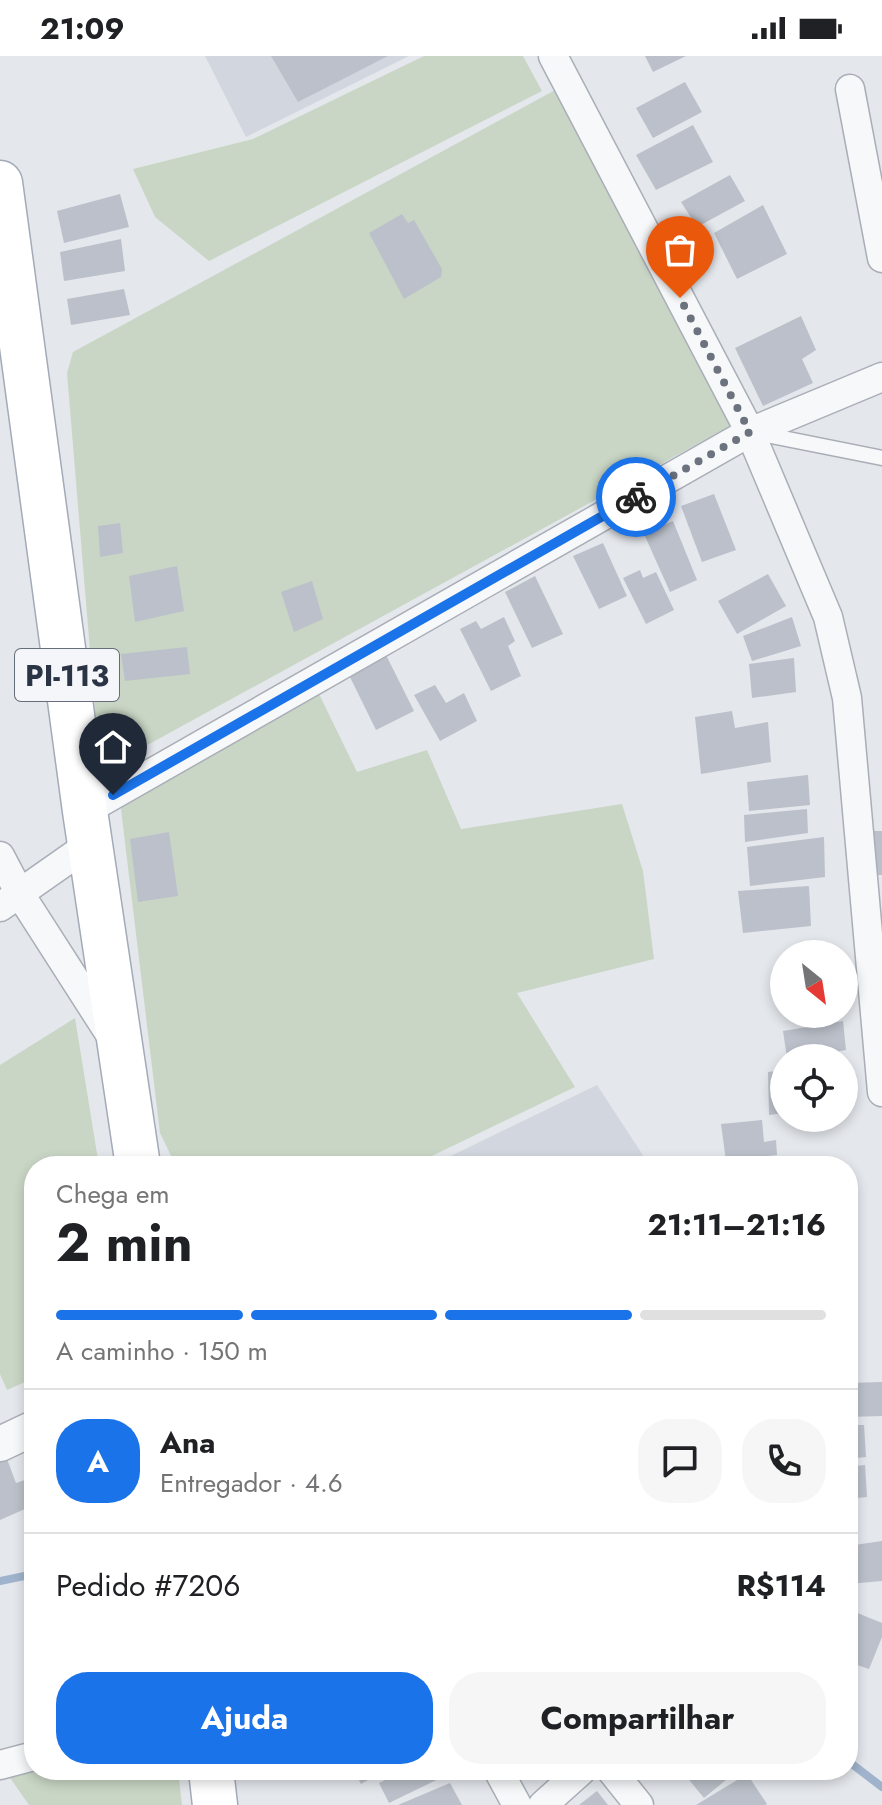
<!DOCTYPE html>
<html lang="pt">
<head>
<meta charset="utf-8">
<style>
	:root { --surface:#fff; --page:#f6f6f6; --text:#202124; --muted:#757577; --line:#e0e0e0; --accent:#1a73e8 }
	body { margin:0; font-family:Jost,sans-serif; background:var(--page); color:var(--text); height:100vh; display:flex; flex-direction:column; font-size:30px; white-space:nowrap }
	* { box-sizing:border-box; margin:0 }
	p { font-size:26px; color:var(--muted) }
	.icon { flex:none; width:44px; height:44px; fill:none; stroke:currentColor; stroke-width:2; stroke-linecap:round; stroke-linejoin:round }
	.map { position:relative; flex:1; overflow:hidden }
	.side { position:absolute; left:24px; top:1100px; width:834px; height:624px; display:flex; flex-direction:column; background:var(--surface); border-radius:32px; box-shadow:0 4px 12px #0003 }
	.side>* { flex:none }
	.needle { width:52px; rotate:150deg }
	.tools { position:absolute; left:770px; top:884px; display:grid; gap:16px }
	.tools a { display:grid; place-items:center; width:88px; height:88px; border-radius:50%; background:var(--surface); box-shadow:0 4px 12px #0003; font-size:40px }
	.pin { position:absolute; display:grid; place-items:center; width:68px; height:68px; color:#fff; margin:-82px -34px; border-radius:50% 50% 50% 0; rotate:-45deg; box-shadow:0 0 8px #0007 }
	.pin .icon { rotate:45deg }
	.courier { position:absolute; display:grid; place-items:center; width:80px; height:80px; margin:-40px; border:6px solid #1a73e8; border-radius:50%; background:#fff; color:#222; box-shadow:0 2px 10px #0007 }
	.overview em { font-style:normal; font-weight:700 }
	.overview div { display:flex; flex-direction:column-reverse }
	.overview { display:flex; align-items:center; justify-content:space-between; height:136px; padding:0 32px }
	h1 { font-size:52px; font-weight:700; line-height:60px }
	.bar { display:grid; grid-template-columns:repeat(4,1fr); gap:12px 8px; align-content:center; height:96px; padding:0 32px }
	.bar i { height:10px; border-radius:6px; background:var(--line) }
	.bar .selected { background:var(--accent) }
	.bar p { grid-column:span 4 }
	.line { display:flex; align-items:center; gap:20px; padding:0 32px; border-top:2px solid var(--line) }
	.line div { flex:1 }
	.round { display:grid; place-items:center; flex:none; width:84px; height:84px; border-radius:32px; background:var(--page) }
	.button { display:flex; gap:16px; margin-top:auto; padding:16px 32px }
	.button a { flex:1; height:92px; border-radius:32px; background:var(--accent); color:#fff; font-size:32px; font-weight:700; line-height:92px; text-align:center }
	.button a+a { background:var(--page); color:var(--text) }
	.status { display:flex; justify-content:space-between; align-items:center; height:56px; padding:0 40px; background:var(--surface); direction:ltr }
	.status svg { height:22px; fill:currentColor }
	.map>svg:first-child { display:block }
	.built { fill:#d2d6de }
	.green { fill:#c9d6c5 }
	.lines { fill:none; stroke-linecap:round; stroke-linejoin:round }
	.stream { stroke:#9fb4cc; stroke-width:8 }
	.building { fill:#bbc0ca }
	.service-casing { stroke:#a9aeb7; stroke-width:17 }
	.minor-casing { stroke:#a9aeb7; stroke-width:31 }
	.tertiary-casing { stroke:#a9aeb7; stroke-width:37 }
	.primary-casing { stroke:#a3abb8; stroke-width:47 }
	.service { stroke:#f7f8fa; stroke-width:14 }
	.minor { stroke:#f7f8fa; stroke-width:28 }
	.tertiary { stroke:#f7f8fa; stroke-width:34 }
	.primary { stroke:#fff; stroke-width:44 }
	.done { stroke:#6c737f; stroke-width:8; stroke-dasharray:0 14.4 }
	.route { stroke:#1a73e8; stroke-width:10 }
	.labels { text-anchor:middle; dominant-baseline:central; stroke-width:8; stroke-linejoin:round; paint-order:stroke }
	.shield { fill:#f4f6f9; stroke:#676e7b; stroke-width:2 }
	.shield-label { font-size:30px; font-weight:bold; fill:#2b3445 }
</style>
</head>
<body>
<div class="status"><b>21:09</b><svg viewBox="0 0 49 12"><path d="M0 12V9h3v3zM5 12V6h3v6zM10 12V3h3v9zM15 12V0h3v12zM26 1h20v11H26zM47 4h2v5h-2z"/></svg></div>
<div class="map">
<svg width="882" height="1749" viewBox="0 0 882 1749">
	<rect width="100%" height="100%" fill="#e4e7ec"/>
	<path class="built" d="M205 0H409L246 81Z
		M597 1029 650 1110H430Z"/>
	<path class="green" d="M424 0H523L542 35 209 205 155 161 133 113 253 83Z
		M557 33 732 369 100 715 67 317 73 296Z
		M318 636 357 716 427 694 461 773 622 748 643 815 654 903 517 937 575 1031 411 1110H176L160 1077 120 745Z
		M75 962 99 1110H34V1322L7 1334 0 1318V1009Z
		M34 1714H178L182 1749H29L8 1719Z"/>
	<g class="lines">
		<path class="stream" d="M0 1525 34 1518
			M848 1705 882 1731"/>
	</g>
	<path class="building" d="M271 0H388L298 46Z
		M645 0H686L653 16Z
		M685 26 702 56 653 82 636 52Z
		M693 69 713 106 656 134 636 99Z
		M730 119 745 145 697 171 681 146Z
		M120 138 129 171 64 187 57 155Z
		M763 149 787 198 737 223 714 177Z
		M402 158 408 167 414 164 442 213 441 221 404 243 369 177Z
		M121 183 125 215 64 225 60 196Z
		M124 233 130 259 71 269 67 243Z
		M801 260 816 294 802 303 813 327 763 350 735 292Z
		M714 438 736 494 702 506 681 450Z
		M673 465 697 524 670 536 644 478Z
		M120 467 123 497 100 501 98 470Z
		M603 487 627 540 599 553 573 500Z
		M177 510 184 555 135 566 129 520Z
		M640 514 643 522 656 516 674 554 646 568 623 522Z
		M768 518 786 550 737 578 718 545Z
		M535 520 563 578 532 592 505 536Z
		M312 525 323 563 294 576 281 536Z
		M504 561 515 585 508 590 521 620 491 635 460 573 476 565 481 573Z
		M792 561 801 590 752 605 743 580Z
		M187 591 190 618 125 625 121 598Z
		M384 595 414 655 376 674 347 615Z
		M794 602 796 636 752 642 749 608Z
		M435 629 446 647 464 637 477 665 440 685 414 639Z
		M732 655 735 672 768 666 771 706 701 718 695 661Z
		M808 719 810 749 749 755 747 726Z
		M807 753 808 777 745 786 744 759Z
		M874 775H882V819H875Z
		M169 776 178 840 138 846 130 783Z
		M824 781 825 821 750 830 747 791Z
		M809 830 811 870 743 877 738 835Z
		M843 965 846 994 824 998V1002H787L783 975Z
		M784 1014V1057L769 1059 768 1016Z
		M762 1064 764 1086 776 1084 777 1099 726 1105 721 1068Z
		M882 1326V1360L848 1361V1327Z
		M848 1369H864L866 1401 848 1403Z
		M4 1395 16 1427 28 1423 34 1440V1449L0 1464V1397Z
		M865 1409 867 1441 848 1443V1411Z
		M882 1485V1525L848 1528V1490Z
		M855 1556 882 1567V1581L869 1613 848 1606V1574Z
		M354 1714H386L361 1728Z
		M405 1714H457L389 1747 379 1727Z
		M681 1714H738L704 1742Z
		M747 1718 767 1748 765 1749H696Z
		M450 1727 462 1749H398Z
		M597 1735 608 1749H579Z"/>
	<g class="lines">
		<defs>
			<path id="service" d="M757 377 882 402"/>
			<path id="minor" d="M553 0 750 376 828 561 847 642 882 1036
				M850 33 882 202
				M85 755 750 376 882 321
				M0 800 20 838 113 983
				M0 851 90 788
				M0 1709 34 1700
				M498 1714 517 1749
				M611 1714 639 1749
				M543 1749 582 1714"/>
			<path id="tertiary" d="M0 1388 34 1372"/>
			<path id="primary" d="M0 127 85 755 138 1110
				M211 1714 215 1749"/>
		</defs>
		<use href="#service" class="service-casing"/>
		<use href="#minor" class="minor-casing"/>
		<use href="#tertiary" class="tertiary-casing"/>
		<use href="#primary" class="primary-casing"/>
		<use href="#service" class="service"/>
		<use href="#minor" class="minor"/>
		<use href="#tertiary" class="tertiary"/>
		<use href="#primary" class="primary"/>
	</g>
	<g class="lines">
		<path class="done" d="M636 441 750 376 680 242"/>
		<path class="route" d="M113 739 636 441"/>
	</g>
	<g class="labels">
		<rect class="shield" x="15" y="593" width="104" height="52" rx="6"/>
		<g class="shield-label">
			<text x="67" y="619">PI-113</text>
		</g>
	</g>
</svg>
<div class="tools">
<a><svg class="needle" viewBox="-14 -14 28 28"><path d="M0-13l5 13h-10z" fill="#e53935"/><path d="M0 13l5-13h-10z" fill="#757577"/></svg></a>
<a><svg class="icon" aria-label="locate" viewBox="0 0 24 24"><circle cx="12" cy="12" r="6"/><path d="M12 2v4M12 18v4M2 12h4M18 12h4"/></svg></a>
</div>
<div class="pin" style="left:680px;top:242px;background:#ea580c"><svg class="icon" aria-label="bag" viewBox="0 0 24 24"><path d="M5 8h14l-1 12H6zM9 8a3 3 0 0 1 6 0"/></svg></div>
<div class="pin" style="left:113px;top:739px;background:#1f2937"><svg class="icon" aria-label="home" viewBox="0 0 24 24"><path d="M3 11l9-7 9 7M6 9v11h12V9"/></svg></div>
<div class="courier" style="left:636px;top:441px"><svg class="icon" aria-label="bike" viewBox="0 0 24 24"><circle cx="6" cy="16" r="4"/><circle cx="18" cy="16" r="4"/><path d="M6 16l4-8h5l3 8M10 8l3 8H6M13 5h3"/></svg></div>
<section class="side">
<div class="overview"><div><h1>2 min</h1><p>Chega em</p></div><em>21:11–21:16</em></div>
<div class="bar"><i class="selected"></i><i class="selected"></i><i class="selected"></i><i></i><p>A caminho · 150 m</p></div>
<div class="line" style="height:144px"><b class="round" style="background:var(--accent);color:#fff">A</b><div><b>Ana</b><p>Entregador · 4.6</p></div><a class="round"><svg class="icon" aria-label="chat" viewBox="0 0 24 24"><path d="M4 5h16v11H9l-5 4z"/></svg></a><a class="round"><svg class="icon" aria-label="phone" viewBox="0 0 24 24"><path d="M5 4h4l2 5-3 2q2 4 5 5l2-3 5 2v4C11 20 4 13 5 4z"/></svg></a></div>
<div class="line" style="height:104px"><div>Pedido #7206</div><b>R$114</b></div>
<div class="button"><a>Ajuda</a><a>Compartilhar</a></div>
</section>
</div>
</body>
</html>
